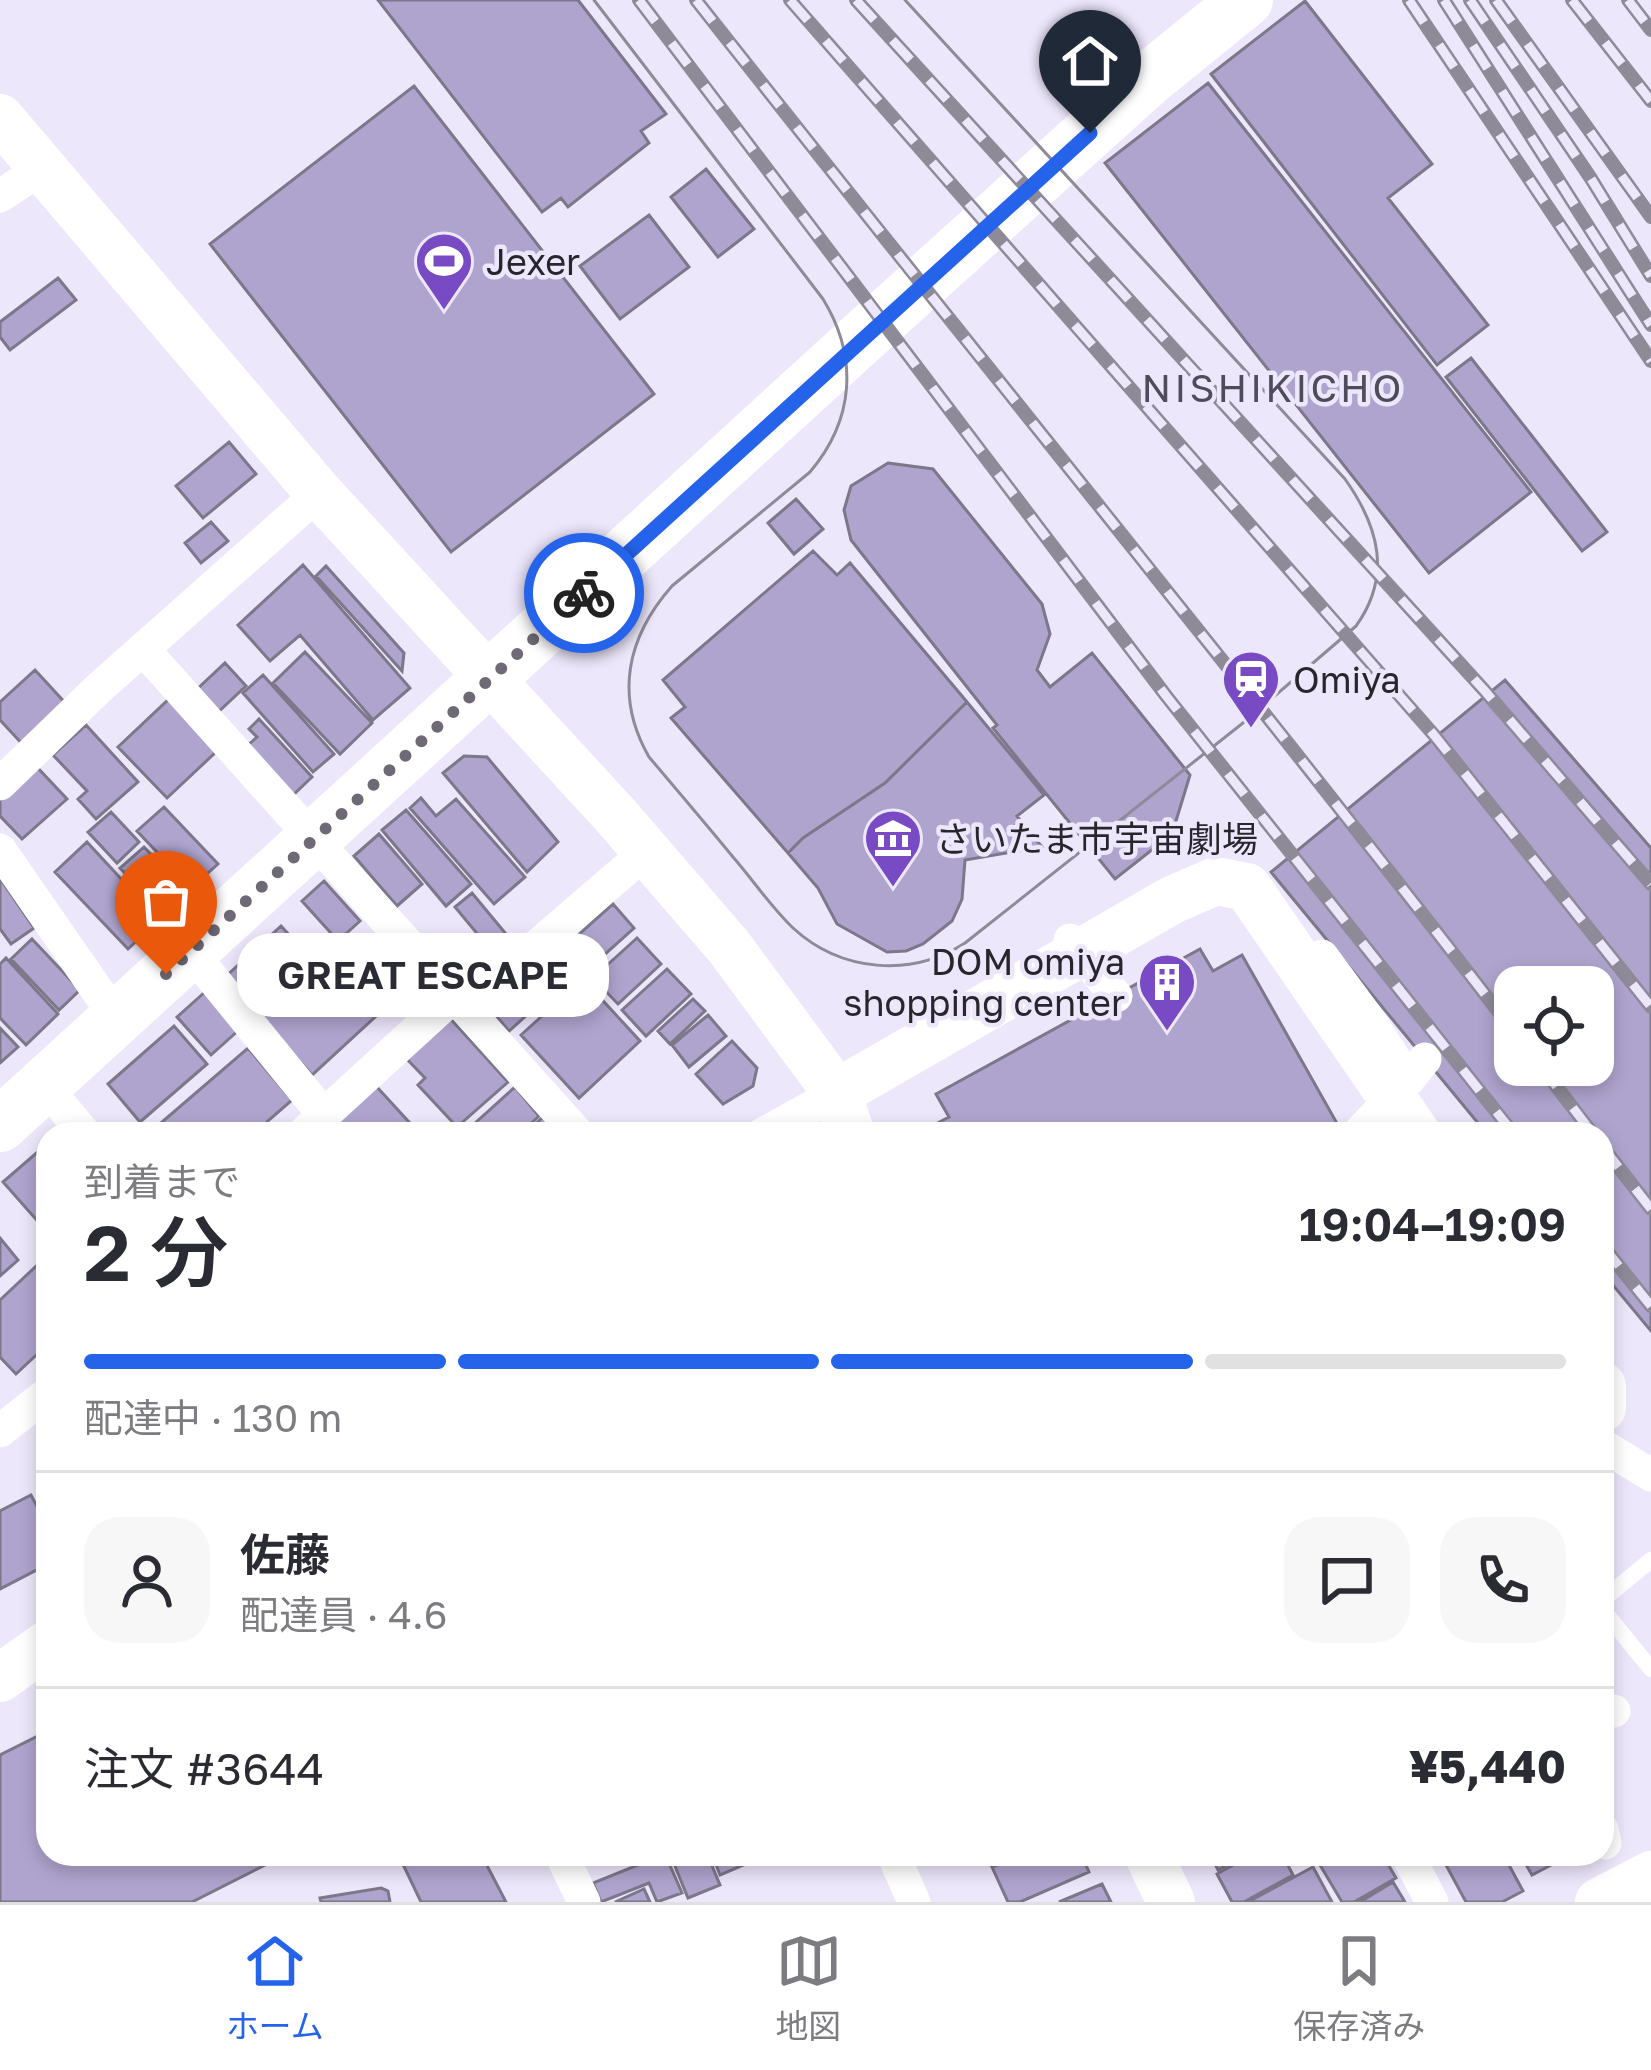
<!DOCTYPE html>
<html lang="ja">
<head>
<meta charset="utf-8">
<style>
	:root { --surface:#fff; --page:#f7f7f7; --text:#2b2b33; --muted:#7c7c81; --line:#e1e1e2; --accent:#2563eb }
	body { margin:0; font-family:"Golos Text","Noto Sans JP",sans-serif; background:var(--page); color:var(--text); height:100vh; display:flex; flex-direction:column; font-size:45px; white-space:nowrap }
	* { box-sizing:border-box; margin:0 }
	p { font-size:39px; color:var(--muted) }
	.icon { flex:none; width:66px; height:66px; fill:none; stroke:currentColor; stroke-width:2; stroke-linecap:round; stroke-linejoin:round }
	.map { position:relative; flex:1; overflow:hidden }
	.side { position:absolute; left:36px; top:1122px; width:1578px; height:744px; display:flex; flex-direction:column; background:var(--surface); border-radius:36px; box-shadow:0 6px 18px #0003 }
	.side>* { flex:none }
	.fabs { position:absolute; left:1494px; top:966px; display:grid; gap:24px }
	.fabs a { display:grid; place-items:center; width:120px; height:120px; border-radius:24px; background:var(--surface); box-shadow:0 6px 18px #0003; font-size:60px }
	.pin { position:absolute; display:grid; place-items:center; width:102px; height:102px; color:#fff; margin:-123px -51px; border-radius:50% 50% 50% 0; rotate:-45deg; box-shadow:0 0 12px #0007 }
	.pin .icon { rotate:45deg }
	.courier { position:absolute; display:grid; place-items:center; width:120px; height:120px; margin:-60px; border:9px solid #2563eb; border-radius:50%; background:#fff; color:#222; box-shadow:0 3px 15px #0007 }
	.bubble { position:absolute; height:84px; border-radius:36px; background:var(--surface); box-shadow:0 6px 18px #0003; font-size:39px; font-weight:600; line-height:84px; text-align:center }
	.headline em { font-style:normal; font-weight:600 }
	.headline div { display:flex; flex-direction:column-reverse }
	.headline { display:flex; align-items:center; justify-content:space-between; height:204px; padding:0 48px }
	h1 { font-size:78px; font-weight:600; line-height:90px }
	.bar { display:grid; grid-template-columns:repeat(4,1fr); gap:18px 12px; align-content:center; height:144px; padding:0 48px }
	.bar i { height:15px; border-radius:9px; background:var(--line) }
	.bar .active { background:var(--accent) }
	.bar p { grid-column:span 4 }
	.line { display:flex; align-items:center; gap:30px; padding:0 48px; border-top:3px solid var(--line) }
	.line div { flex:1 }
	.round { display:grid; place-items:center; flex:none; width:126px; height:126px; border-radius:36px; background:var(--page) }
	.dock { display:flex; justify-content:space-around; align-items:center; height:168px; border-top:3px solid var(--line); background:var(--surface); font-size:33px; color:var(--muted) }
	.dock a { display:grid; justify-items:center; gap:6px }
	.dock .active { color:var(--accent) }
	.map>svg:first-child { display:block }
	.building { fill:#afa4ce; stroke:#7c7789; stroke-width:3; fill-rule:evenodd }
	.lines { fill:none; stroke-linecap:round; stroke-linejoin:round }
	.lane { stroke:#fff; stroke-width:16 }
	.street { stroke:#fff; stroke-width:33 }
	.secondary { stroke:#fff; stroke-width:48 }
	.primary { stroke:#fff; stroke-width:54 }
	.tram { stroke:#8e8a98; stroke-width:3 }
	.rail-casing { stroke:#8e8a98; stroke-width:14 }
	.rail { stroke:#ece7fb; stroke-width:9; stroke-dasharray:27; stroke-linecap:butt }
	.done { stroke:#6d6a75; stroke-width:12; stroke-dasharray:0 21.6 }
	.route { stroke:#2563eb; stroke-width:15 }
	.labels { text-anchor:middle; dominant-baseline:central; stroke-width:9; stroke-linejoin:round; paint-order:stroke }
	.poi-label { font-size:36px; fill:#28262d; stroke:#ece7fb; text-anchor:start }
	.neighbourhood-label { font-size:39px; letter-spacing:3px; fill:#4f4b5b; stroke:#ece7fb }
</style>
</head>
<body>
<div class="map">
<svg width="1651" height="1902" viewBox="0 0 1651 1902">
	<rect width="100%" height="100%" fill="#ece7fb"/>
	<path class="building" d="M378 0H578L666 114 641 131 649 143 568 207 561 198 542 212Z
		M1305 1 1432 164 1388 198 1488 325 1437 365 1211 74Z
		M1208 83 1531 492 1429 573 1105 163Z
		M414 86 654 394 451 552 210 244Z
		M706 169 754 229 718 257 671 197Z
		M649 215 689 267 620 319 580 266Z
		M58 278 76 300 10 350 0 337V322Z
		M1471 358 1607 532 1582 551 1446 377Z
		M229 442 256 474 203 518 176 486Z
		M888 463 933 469 1042 604 1050 634 1037 670 1050 687 1092 653 1190 775 1172 834 1115 879 993 728 997 725 851 540 844 510 851 486Z
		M796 499 823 529 794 554 768 523Z
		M211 522 228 541 201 563 185 543Z
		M813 551 837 575 850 563 967 702 885 783 803 838 788 853 671 718 685 707 663 680Z
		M303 565 410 688 373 720 300 635 270 661 238 625Z
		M326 566 404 653 402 671 316 576Z
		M305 652 372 723 340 754 273 683Z
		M225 663 246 686 216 714 195 691Z
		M35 670 69 707 25 747 0 720V702Z
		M263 675 334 754 313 772 243 693Z
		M1505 680 1651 848V1331L1602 1272V1134H1487L1271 872ZM1515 987H1593V1065H1515Z
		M169 699 217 751 167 798 118 747Z
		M967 702 1044 795 1017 816 1042 847 965 860 962 899 952 921 923 944 906 951 887 952 837 924 818 888 788 853 803 838 885 783Z
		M259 719 312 777 292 796 246 747 257 737 249 729Z
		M86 725 138 782 96 819 78 799 87 791 53 755Z
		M464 756 487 757 558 842 527 872 443 773Z
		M35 765 67 799 22 839 0 816V798Z
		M421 798 436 816 456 799 525 877 494 904 410 808Z
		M164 807 218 864 191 888 137 831Z
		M406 810 471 884 446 906 382 830Z
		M111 812 139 842 117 863 88 832Z
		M379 834 422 884 397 906 354 856Z
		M87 842 159 920 128 949 55 872Z
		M144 847 188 893 165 915 120 868Z
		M0 878 34 928 11 944 0 929Z
		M324 881 360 921 338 941 302 901Z
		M472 893 511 940 494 954 455 907Z
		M613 904 634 928 585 972 564 948Z
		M281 926 331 981 348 965 386 1007 312 1075 224 978Z
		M637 938 661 964 618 1004 593 978Z
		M32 939 80 990 59 1010 11 959Z
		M1200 949 1213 971 1242 955 1343 1134H929L926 1129 949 1117 936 1094Z
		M558 951 576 971 509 1031 491 1010Z
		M6 958 58 1014 26 1045 0 1018V964Z
		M667 969 691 994 646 1036 622 1010Z
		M583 979 640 1041 579 1098 521 1035Z
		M206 991 240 1029 211 1055 177 1017Z
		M693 999 705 1011 670 1044 658 1031Z
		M708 1015 726 1036 689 1067 672 1045Z
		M448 1016 508 1082 457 1127 418 1085 425 1078 404 1056Z
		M174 1026 207 1064 140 1122 108 1084Z
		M0 1028 18 1047 0 1063Z
		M732 1041 757 1068 753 1086 723 1104 696 1074Z
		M248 1048 292 1100 253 1134H148Z
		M376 1086 420 1134H346L335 1122Z
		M515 1087 539 1116 520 1134H463Z
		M543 1117 558 1134H525Z
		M48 1143V1219L41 1225 3 1182Z
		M0 1238 18 1260 0 1276Z
		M48 1255V1344L16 1374 0 1357V1300Z
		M31 1495 48 1527V1564L0 1589V1511Z
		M48 1731V1854H287L192 1902H0V1755Z
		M398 1854H481L506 1902H421Z
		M665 1854 682 1893 657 1902 649 1883 601 1902 593 1883Z
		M670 1854H707L720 1885 688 1898Z
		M712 1854H750L753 1861 720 1875Z
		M1022 1854H1081L1089 1872 1020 1902H1008L992 1867Z
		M1210 1854H1247L1218 1870Z
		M1253 1854H1282L1293 1875 1244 1902H1232L1217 1874Z
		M1339 1854H1382L1396 1878 1354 1902H1342L1320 1865Z
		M1440 1854H1503L1523 1891 1502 1902H1466Z
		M1520 1854H1572L1532 1875Z
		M1313 1867 1332 1902H1248Z
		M1393 1882 1405 1902H1360Z
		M1102 1884 1111 1902H1059Z
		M381 1888 388 1891 390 1902H321L320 1898Z
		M644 1889 650 1902H615Z"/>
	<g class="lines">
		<path class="lane" d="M1651 1560 1606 1597 1603 1610 1651 1669"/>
		<path class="street" d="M0 196 41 169
			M143 649 578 1134
			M0 784 99 688 319 493
			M0 850 117 1019
			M1070 940 1116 996
			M191 952 323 1114
			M1322 956 1372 1024 1408 1080 1425 1059
			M466 1007 646 852
			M44 1085 85 1134
			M303 1134 455 995
			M763 1134 837 1093
			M1358 1134 1403 1086
			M0 1431 48 1393
			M1602 1445 1651 1475
			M1602 1713 1614 1711
			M1602 1829 1605 1843
			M561 1854 584 1902
			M893 1854 914 1902
			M1407 1854 1432 1902"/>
		<path class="secondary" d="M0 118 319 493 616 816 729 947 837 1093 851 1134
			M837 1093 1172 900 1216 881 1247 887 1417 1134
			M1602 1386V1408
			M0 1678 48 1644
			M1148 1854 1171 1902
			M1599 1902 1651 1875"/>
		<path class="primary" d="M0 1125 867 333 1150 78 1246 0"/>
		<path class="tram" d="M594 0 823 299C859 358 854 420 810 472L672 586C627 637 614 696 649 757 677 790 705 823 733 857 753 880 771 907 793 928 841 972 911 978 965 943L1248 719 1356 626C1392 576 1379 527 1345 479L905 0"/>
		<defs>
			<path id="rail" d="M639 0 1167 697 1514 1134
				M696 0C968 345 1246 685 1515 1033
				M790 0 1434 735 1651 1007
				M856 0 1484 690 1651 884
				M1409 0 1651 361
				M1444 0 1651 325
				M1470 0 1590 177 1651 276
				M1496 0 1651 217
				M1572 0 1651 101
				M1628 0 1651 30
				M1540 1065 1593 1134
				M1602 1146 1651 1209
				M1602 1245 1651 1306"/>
		</defs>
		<use href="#rail" class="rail-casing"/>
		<use href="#rail" class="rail"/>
	</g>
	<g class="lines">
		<path class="done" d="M166 974 584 593"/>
		<path class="route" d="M584 593 1090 133"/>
	</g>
	<defs>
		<symbol id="stadium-pin" viewBox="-11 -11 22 30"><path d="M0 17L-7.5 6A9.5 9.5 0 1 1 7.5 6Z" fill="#784ac3" stroke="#ece7fb"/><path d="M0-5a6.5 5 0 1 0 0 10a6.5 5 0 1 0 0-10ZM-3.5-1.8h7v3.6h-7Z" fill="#fff"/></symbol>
		<symbol id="station-pin" viewBox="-11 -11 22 30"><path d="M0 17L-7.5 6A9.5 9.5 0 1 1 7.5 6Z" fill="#784ac3" stroke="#ece7fb"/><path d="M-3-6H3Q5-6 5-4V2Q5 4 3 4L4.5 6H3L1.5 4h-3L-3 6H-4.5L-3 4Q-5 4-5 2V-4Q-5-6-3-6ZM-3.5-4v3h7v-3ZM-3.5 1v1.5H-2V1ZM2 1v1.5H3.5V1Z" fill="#fff"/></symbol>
		<symbol id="museum-pin" viewBox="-11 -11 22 30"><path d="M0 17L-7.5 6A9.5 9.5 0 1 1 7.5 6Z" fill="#784ac3" stroke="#ece7fb"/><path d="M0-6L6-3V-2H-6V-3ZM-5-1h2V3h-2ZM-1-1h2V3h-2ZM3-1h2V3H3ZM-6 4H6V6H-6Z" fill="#fff"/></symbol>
		<symbol id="building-pin" viewBox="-11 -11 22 30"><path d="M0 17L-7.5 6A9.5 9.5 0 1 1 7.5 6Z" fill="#784ac3" stroke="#ece7fb"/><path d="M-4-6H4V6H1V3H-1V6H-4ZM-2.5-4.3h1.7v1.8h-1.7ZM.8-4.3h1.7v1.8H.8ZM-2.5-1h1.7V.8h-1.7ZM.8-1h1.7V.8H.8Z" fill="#fff"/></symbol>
	</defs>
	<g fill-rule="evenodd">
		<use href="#stadium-pin" x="411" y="228" width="66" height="90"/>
		<use href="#station-pin" x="1218" y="646" width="66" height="90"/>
		<use href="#museum-pin" x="860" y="805" width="66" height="90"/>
		<use href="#building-pin" x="1134" y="949" width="66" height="90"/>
	</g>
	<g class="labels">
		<g class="poi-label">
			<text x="486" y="261">Jexer</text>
			<text x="1293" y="679">Omiya</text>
			<text x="935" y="838">さいたま市宇宙劇場</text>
			<text x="1125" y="961" text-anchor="end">DOM omiya<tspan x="1125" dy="41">shopping center</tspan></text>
		</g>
		<g class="neighbourhood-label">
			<text x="1273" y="387">NISHIKICHO</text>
		</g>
	</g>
</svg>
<div class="fabs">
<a><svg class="icon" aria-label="locate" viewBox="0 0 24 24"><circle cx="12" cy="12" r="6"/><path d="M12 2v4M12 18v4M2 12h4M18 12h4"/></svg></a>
</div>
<div class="pin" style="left:166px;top:974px;background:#ea580c"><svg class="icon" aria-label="bag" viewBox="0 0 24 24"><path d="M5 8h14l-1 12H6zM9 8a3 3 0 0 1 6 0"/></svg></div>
<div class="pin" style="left:1090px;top:133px;background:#1f2937"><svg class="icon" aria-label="home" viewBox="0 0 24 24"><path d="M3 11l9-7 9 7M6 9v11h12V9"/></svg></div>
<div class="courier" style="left:584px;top:593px"><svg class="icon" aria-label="bike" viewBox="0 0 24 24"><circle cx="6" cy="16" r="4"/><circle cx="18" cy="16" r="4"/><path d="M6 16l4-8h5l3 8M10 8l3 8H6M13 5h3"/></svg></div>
<div class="bubble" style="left:237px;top:933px;width:372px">GREAT ESCAPE</div>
<section class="side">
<div class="headline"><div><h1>2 分</h1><p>到着まで</p></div><em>19:04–19:09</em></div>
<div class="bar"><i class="active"></i><i class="active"></i><i class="active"></i><i></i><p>配達中 · 130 m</p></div>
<div class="line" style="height:216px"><a class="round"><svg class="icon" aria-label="person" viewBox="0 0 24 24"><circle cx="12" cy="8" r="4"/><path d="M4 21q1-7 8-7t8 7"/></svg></a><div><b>佐藤</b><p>配達員 · 4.6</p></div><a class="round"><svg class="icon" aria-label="chat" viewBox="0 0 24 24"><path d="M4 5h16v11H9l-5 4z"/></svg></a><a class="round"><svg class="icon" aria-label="phone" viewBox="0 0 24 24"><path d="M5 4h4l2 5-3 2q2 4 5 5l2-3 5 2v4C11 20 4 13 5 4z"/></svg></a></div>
<div class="line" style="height:156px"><div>注文 #3644</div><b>¥5,440</b></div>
</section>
</div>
<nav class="dock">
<a class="active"><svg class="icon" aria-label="home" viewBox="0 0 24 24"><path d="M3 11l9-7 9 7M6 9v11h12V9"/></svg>ホーム</a>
<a><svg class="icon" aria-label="map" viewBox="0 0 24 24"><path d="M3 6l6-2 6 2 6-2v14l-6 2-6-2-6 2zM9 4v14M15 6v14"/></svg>地図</a>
<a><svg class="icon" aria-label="saved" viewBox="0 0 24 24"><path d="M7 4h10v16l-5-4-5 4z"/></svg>保存済み</a>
</nav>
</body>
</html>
